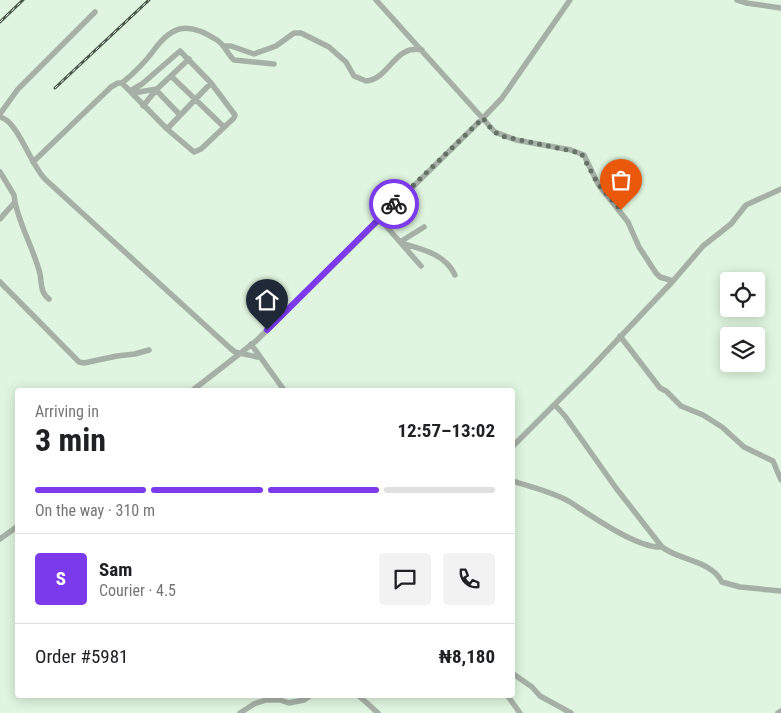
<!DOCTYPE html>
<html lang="en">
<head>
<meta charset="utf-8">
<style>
	:root { --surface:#fff; --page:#f2f2f2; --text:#202124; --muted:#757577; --line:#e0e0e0; --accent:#7c3aed }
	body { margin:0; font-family:"Roboto Condensed",sans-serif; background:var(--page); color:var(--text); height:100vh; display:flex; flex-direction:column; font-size:19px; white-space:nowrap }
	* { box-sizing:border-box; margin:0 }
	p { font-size:16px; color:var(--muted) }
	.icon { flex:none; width:28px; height:28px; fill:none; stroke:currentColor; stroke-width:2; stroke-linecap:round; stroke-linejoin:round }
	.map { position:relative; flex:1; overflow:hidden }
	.details { position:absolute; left:15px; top:388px; width:500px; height:310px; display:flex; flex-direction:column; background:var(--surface); border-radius:5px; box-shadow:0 2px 12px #0003 }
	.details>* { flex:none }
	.fabs { position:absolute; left:720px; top:272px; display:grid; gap:10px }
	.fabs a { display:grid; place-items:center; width:45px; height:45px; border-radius:5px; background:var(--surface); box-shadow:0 2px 12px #0003; font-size:25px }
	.pin { position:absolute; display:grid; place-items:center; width:42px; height:42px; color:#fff; margin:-51px -21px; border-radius:50% 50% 50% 0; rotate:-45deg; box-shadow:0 0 5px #0007 }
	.pin .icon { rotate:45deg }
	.courier { position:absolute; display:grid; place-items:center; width:50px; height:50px; margin:-25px; border:4px solid #7c3aed; border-radius:50%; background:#fff; color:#222; box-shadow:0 1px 6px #0007 }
	.summary em { font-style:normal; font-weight:700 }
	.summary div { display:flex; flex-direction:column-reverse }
	.summary { display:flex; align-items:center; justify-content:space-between; height:85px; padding:0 20px }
	h1 { font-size:32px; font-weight:700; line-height:38px }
	.bar { display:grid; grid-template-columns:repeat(4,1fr); gap:8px 5px; align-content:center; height:60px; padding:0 20px }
	.bar i { height:6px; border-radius:4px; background:var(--line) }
	.bar .selected { background:var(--accent) }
	.bar p { grid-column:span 4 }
	.line { display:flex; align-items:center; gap:12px; padding:0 20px; border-top:1px solid var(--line) }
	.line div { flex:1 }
	.round { display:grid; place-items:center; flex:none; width:52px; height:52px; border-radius:5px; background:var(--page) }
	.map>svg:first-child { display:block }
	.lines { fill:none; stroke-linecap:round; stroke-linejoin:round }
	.minor { stroke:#a7b0a7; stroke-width:5.5 }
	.rail-casing { stroke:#4c574c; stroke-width:3 }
	.rail { stroke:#f5fef5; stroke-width:1; stroke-dasharray:4; stroke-linecap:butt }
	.done { stroke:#657265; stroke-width:5; stroke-dasharray:0 9 }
	.route { stroke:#7c3aed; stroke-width:6 }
</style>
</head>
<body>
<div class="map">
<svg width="781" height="713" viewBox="0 0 781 713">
	<rect width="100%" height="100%" fill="#dff5df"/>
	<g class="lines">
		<path class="minor" d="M376 0 495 132 516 140 571 150 584 155 598 184 628 222 639 247 656 273 660 277 673 281
			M737 0 746 3 781 8
			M224 46H231L254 54 276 46 294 33H301L329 47 346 62 354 76 366 81C390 79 394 44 422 50
			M171 76 224 127
			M122 83C133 74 146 61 154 50 173 24 189 22 217 40 225 45 227 54 234 60L274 64
			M156 90 180 115
			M133 93 157 89
			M143 106 157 89 189 59
			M0 114 18 89 95 12
			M0 117C19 122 30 165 46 180L230 348 235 352 257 357
			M167 129 211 83
			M33 162 111 87 118 83H122L167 129 194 152 201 149 234 118 235 115 211 83 180 51 142 84 130 91
			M0 172 14 195 15 202 0 219
			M15 202C20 227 34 249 40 274 42 284 40 292 49 299
			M379 218 421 266
			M400 242 424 227
			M401 243C422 249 445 254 455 275
			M0 282 79 362 84 363 117 356 135 354 149 350
			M620 336 660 388 666 391 681 406 703 415 722 427 744 447 773 461 781 480
			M251 344 284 390
			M193 390 256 341 483 118 502 98 570 0
			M555 405 565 416 616 488 662 547C680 561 711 560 722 582L740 587 781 591
			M512 447 589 370 673 281 703 246 731 224 746 205 781 189
			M512 481C529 486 556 493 570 502 590 515 638 549 662 547
			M0 539 18 526
			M512 673 532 687 540 696 571 713
			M358 695 378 713
			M507 695 520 713
			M240 713 254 704 266 700H280L289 703 304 700 311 695
			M778 713 781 711"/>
		<defs>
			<path id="rail" d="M0 22 23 0
				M55 88 149 0"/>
		</defs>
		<use href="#rail" class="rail-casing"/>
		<use href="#rail" class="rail"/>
	</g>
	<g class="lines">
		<path class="done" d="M394 204 483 118 492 130 501 136 581 153 598 184 621 210"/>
		<path class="route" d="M267 330 394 204"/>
	</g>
</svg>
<div class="fabs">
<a><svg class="icon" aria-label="locate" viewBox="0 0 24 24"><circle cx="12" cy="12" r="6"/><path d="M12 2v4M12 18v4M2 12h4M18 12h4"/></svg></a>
<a><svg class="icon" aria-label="layers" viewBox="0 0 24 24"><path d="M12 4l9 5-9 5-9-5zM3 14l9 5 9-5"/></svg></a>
</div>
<div class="pin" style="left:621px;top:210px;background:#ea580c"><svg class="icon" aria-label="bag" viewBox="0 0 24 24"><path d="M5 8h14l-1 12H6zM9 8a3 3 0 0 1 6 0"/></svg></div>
<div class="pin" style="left:267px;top:330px;background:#1f2937"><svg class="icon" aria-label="home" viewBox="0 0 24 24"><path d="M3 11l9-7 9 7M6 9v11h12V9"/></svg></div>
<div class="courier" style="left:394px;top:204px"><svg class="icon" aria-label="bike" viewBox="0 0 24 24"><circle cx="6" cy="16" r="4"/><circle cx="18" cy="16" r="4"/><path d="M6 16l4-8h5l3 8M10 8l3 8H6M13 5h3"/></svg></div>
<section class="details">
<div class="summary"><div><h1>3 min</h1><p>Arriving in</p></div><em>12:57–13:02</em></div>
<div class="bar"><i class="selected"></i><i class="selected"></i><i class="selected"></i><i></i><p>On the way · 310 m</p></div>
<div class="line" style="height:90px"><b class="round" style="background:var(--accent);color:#fff">S</b><div><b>Sam</b><p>Courier · 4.5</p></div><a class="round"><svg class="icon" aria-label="chat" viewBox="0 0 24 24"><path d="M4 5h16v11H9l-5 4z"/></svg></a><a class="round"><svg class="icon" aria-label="phone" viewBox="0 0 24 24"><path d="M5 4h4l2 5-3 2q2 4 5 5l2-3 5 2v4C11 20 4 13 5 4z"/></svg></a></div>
<div class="line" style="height:65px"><div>Order #5981</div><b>₦8,180</b></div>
</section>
</div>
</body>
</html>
